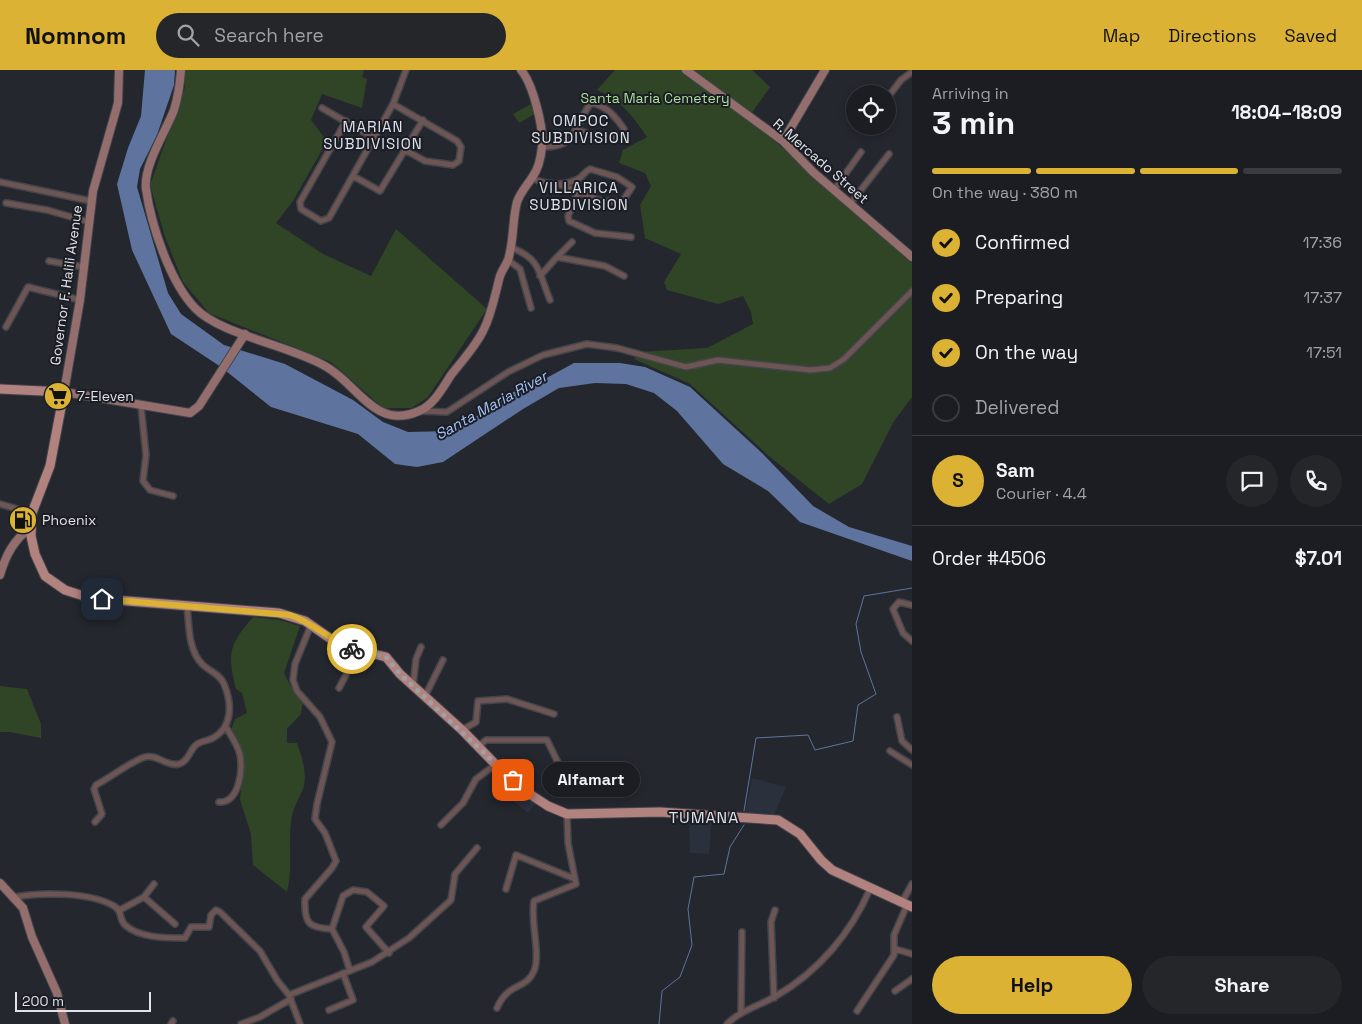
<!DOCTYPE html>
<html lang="en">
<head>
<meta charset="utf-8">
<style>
	:root { --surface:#1b1d22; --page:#24262a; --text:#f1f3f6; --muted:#a0a2a5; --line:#393b40; --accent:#dbb233 }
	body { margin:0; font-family:"Space Grotesk",sans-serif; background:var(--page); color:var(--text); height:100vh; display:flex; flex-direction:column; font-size:19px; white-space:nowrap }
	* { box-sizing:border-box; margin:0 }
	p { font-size:16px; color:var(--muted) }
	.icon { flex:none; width:28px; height:28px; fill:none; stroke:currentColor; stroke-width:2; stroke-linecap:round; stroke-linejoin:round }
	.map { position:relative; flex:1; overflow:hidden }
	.drawer { display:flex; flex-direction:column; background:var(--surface); width:450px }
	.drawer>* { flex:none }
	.fabs { position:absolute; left:846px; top:15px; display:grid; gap:10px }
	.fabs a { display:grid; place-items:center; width:50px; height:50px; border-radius:50%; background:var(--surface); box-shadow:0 2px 8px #0003,0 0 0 1px var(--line); font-size:25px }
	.scale { position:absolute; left:15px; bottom:12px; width:136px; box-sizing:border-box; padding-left:5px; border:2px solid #e0e2e7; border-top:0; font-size:14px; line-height:18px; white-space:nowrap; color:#e0e2e7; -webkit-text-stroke:4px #1b1d24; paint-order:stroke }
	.pin { position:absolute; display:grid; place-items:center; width:42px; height:42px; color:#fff; margin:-21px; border-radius:10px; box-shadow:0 2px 8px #0006 }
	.courier { position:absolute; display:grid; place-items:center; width:50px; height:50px; margin:-25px; border:4px solid #dbb233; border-radius:50%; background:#fff; color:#222; box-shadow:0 1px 6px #0007 }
	.bubble { position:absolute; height:35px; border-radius:18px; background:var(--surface); box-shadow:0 2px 8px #0003,0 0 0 1px var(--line); font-size:16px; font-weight:700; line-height:35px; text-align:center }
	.overview em { font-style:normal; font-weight:700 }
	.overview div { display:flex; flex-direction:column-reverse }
	.overview { display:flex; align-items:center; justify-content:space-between; height:85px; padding:0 20px }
	h1 { font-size:32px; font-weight:700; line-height:38px }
	.bar { display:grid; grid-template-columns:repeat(4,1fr); gap:8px 5px; align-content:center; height:60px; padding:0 20px }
	.bar i { height:6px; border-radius:4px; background:var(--line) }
	.bar .on { background:var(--accent) }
	.bar p { grid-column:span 4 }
	.line { display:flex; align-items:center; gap:12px; padding:0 20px; border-top:1px solid var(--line) }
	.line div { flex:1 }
	.round { display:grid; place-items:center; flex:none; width:52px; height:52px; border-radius:26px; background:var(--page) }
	ol { padding:0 20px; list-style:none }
	li { display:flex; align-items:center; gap:15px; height:55px }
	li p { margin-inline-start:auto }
	li .icon { padding:5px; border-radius:50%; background:var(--accent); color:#111; stroke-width:4 }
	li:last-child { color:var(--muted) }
	li i { width:28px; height:28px; border:2px solid var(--line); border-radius:50% }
	.action { display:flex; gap:10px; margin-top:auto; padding:10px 20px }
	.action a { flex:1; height:58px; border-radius:30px; background:var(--accent); color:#111; font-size:20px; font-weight:700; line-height:58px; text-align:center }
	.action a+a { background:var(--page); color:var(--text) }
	header { display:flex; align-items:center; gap:30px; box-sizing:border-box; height:70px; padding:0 25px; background:var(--accent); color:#111 }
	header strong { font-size:24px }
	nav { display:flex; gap:28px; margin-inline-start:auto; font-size:18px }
	.search { width:350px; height:45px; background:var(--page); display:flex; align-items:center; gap:12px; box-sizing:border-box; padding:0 18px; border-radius:28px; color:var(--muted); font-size:19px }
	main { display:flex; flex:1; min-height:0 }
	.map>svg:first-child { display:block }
	.built { fill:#2a303c }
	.green { fill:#2f4526 }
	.water { fill:#5e749e }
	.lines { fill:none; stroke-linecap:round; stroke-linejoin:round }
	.stream { stroke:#5e749e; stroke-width:1 }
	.street-casing { stroke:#42454c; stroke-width:8 }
	.secondary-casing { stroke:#42454c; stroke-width:10 }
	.primary-casing { stroke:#42454c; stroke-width:11 }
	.street { stroke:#6d5553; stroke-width:5 }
	.secondary { stroke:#946e6c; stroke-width:8 }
	.primary { stroke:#b2827f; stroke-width:9 }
	.done { stroke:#9ea1a6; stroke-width:5; stroke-dasharray:0 9 }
	.route { stroke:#dbb233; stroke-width:6 }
	.labels { text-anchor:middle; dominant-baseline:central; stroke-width:4; stroke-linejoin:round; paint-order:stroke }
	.park-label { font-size:14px; fill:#addc9b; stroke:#1b1d24 }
	.street-label { font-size:14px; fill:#e0e2e7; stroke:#1b1d24 }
	.poi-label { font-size:14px; fill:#e0e2e7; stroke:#1b1d24; text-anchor:start }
	.neighbourhood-label { font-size:15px; letter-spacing:1px; fill:#dee2eb; stroke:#1b1d24 }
	.water-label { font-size:15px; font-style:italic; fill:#a6c2f6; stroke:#1b1d24 }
	.quarter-label { font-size:16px; letter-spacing:1px; fill:#dee2eb; stroke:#1b1d24 }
</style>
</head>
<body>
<header>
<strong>Nomnom</strong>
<div class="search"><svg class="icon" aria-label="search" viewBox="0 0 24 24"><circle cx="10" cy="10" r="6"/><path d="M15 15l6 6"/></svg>Search here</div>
<nav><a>Map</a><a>Directions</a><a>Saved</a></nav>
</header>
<main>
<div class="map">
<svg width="912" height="954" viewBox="0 0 912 954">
	<rect width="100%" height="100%" fill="#24272e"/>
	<path class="built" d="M752 708 786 717 773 747 745 744Z
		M519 721 537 732 528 743 513 731Z
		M689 748 712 750 709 784 690 783Z"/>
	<path class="green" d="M183 0H364L362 7 367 9 362 38 322 24 311 50 327 71 293 131 276 153 323 184 371 206 396 159 487 239 428 327 412 338H383L331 292 209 243 183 212 165 167 150 115 185 17Z
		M615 0H752L770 17 747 50 777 73 912 193V327L894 351 862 414 829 434 770 387 690 314 634 289 638 282 707 278 753 254 751 242 743 226 718 234 667 220 664 212 681 184 645 168 640 135 651 116 645 103 619 93 623 80 647 67C633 46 621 30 597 20Z
		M531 34 536 43 519 53 513 44Z
		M253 547 279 550 300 556 284 603 290 615 303 630 301 644 287 659V673H297C302 687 308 705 303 719 298 731 292 739 291 752 288 776 293 798 287 822L253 795 251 764 240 730 243 701 242 679 231 660 235 649 247 643 242 623 236 619C227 583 229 575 253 547Z
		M0 616 27 619 41 654V668L10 662H0Z"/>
	<path class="water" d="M145 0H175L174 15 157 65 140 99 137 117 168 223 181 244 224 275 285 294 353 330 383 352 408 362 449 361 471 351 501 326 530 317 574 293H620L645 297 690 317 762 383 813 436 849 457 912 476V491L800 452 768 421 723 394 677 341 654 323 626 314 595 313 559 318 523 339 443 392 417 397 395 394 358 364 271 337 221 297 171 264 132 180 117 114 128 78 141 46Z"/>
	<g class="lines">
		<path class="stream" d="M744 741 756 668 808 665 815 680 853 671 858 635 876 624 861 582 856 554 864 526 912 518
			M659 954 662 921 680 907 692 875 688 839 694 807 724 804 730 777 744 755"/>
		<defs>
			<path id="street" d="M888 27 901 10 912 2
				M393 34 457 71 461 77 459 91 453 95 425 91 405 80
				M322 38 374 68
				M346 51 300 132 301 139 321 151 329 148 393 34 406 0
				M542 77C578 78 573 56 591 33 606 35 616 47 624 59L622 65C604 72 593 66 576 59
				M353 106 380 121 423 50
				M532 108C546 115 567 117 581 107 584 104 586 101 590 99L617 107 632 117 622 132 601 131 558 114
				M0 112 91 131
				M834 120 861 82
				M578 123 568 146 569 151 595 163 631 167
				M6 133 47 140 89 152
				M850 134 889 84
				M510 177C541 189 538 201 550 230
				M557 187 572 172
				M508 190 520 199 531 238
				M49 191 84 197
				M540 206 557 187 605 196 624 206
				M6 257 28 217 80 230
				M141 336 146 385 143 411 150 420 173 426
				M419 341 447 342 508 302 543 285 587 274 617 278 686 297 718 290 810 300 830 298 844 289 912 221
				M0 434 32 443
				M912 535 899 532 893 539 903 563 912 571
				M311 555 295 594 293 610 297 621 320 647 332 672 317 734 315 749 325 763 336 791 332 798 305 829C304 854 309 858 332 859L343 826 353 820 367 822 384 836 366 857 389 883
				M413 616 416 589 421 577
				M339 618 346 605 354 579
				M425 626 443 590
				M897 647 902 671 912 680
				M462 660 476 652 478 631 507 629 554 644
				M479 676 486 670H547L564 705
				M890 681 912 695
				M501 700 498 707 503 723
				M219 732C239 733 243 701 240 685 238 675 231 666 226 657
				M95 752 102 744 94 719 96 715C111 707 126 695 142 688 156 682 166 697 179 694 189 691 189 681 196 675 200 671 208 671 213 668 233 657 232 633 224 614 220 604 209 601 202 594 188 580 189 554 187 536
				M441 755 463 733 476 709 495 695
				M506 819 516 785 575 809
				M15 827C42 822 90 822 114 836 123 841 118 848 125 855 139 868 166 868 185 868L191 857H209L211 845 216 840 220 842 260 881 277 910 289 925 300 954
				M144 827 175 854
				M902 832 912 814
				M120 840 144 827 154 814
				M332 859 344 882 350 901
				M895 879 912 884
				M895 921 912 909
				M289 925 372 892 409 868 451 830 455 804 477 778
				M774 928 771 852 775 840
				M497 938C508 912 526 920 534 901 541 884 530 851 534 831L576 814 568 773 567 744
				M329 940 353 930 343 903
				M857 941 894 885V865L907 835
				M741 942 742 862
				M171 954 173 951
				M241 954 260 947 291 929
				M727 954C741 940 759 936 776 926 818 902 851 863 870 819"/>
			<path id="secondary" d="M119 0 118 33 93 121 80 230 64 322 190 343 199 336 245 264
				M181 0C180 14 178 27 174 40 166 61 143 96 146 119 151 155 170 212 195 238 219 264 291 276 325 296 357 313 375 361 419 341 434 335 443 317 451 305 462 291 475 277 483 261 492 244 495 224 500 206 502 200 506 195 508 190 514 172 512 151 517 132 521 121 527 116 533 106 539 98 541 86 542 77 544 58 533 14 521 0
				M686 0 783 71 813 102 912 187
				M783 71 825 0
				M0 505C6 484 14 470 31 457
				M0 813 23 838 32 867 57 923 65 954"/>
			<path id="primary" d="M0 319 64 322 50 396 32 443 31 466 35 484 45 506 65 520 90 528 279 543 305 551 334 571 354 579 386 587 400 604 462 660 501 700 525 721 548 736 567 744 660 742 778 750 800 764 821 790 832 800 912 837"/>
		</defs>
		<use href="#street" class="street-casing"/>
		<use href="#secondary" class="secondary-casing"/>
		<use href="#primary" class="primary-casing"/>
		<use href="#street" class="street"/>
		<use href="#secondary" class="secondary"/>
		<use href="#primary" class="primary"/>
	</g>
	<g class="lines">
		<path class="done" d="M352 579 386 587 400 604 513 710"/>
		<path class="route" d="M102 529 290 545C313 553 329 569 352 579"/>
	</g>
	<defs>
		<symbol id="supermarket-disc" viewBox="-11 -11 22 22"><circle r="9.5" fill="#dbb233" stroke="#1b1d24"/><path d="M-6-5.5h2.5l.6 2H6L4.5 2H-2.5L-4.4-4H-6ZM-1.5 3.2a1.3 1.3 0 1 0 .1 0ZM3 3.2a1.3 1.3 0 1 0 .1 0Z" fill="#111"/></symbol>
		<symbol id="fuel-disc" viewBox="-11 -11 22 22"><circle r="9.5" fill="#dbb233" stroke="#1b1d24"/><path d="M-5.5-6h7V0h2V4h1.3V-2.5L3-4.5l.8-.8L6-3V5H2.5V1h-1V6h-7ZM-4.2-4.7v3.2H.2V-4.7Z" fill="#111"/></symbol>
	</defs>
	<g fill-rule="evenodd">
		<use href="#supermarket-disc" x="42" y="310" width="32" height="32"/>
		<use href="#fuel-disc" x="7" y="434" width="32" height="32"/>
	</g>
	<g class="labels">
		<g class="park-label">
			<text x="655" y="28">Santa Maria Cemetery</text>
		</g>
		<g class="street-label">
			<text transform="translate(821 91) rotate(41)">R. Mercado Street</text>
			<text transform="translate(66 215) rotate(-82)">Governor F. Halili Avenue</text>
		</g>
		<g class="poi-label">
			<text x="77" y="326">7-Eleven</text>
			<text x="42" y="450">Phoenix</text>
		</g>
		<g class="neighbourhood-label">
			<text x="581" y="50">OMPOC<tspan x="581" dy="17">SUBDIVISION</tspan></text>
			<text x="373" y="56">MARIAN<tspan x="373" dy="17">SUBDIVISION</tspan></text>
			<text x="579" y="117">VILLARICA<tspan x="579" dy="17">SUBDIVISION</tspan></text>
		</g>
		<g class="water-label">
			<text transform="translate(491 335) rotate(-29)">Santa Maria River</text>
		</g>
		<g class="quarter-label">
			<text x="704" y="747">TUMANA</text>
		</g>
	</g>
</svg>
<div class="fabs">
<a><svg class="icon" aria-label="locate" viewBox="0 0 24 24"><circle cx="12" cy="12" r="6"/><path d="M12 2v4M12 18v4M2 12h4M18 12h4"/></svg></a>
</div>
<div class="scale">200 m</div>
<div class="pin" style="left:513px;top:710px;background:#ea580c"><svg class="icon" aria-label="bag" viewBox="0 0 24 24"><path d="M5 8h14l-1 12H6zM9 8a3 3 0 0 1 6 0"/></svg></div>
<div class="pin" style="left:102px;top:529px;background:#1f2937"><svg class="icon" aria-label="home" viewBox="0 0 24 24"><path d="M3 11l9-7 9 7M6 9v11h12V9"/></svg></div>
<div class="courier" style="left:352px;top:579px"><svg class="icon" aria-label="bike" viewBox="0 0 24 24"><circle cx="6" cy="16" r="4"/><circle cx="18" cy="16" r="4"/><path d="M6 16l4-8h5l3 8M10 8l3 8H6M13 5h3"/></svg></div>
<div class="bubble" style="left:542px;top:692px;width:98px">Alfamart</div>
</div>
<section class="drawer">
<div class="overview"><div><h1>3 min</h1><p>Arriving in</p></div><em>18:04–18:09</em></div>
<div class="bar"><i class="on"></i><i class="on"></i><i class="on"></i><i></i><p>On the way · 380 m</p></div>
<ol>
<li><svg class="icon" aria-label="check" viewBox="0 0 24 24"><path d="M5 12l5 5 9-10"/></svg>Confirmed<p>17:36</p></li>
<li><svg class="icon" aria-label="check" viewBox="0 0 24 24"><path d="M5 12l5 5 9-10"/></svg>Preparing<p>17:37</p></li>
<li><svg class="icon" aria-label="check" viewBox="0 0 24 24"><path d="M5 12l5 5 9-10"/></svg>On the way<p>17:51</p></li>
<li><i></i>Delivered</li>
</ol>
<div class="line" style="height:90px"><b class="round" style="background:var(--accent);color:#111">S</b><div><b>Sam</b><p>Courier · 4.4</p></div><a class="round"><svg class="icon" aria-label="chat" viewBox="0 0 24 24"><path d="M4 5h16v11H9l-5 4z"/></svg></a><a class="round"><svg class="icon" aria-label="phone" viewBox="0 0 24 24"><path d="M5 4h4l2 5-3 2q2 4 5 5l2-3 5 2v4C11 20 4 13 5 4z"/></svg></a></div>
<div class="line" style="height:65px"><div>Order #4506</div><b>$7.01</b></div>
<div class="action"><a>Help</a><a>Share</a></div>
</section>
</main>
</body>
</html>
